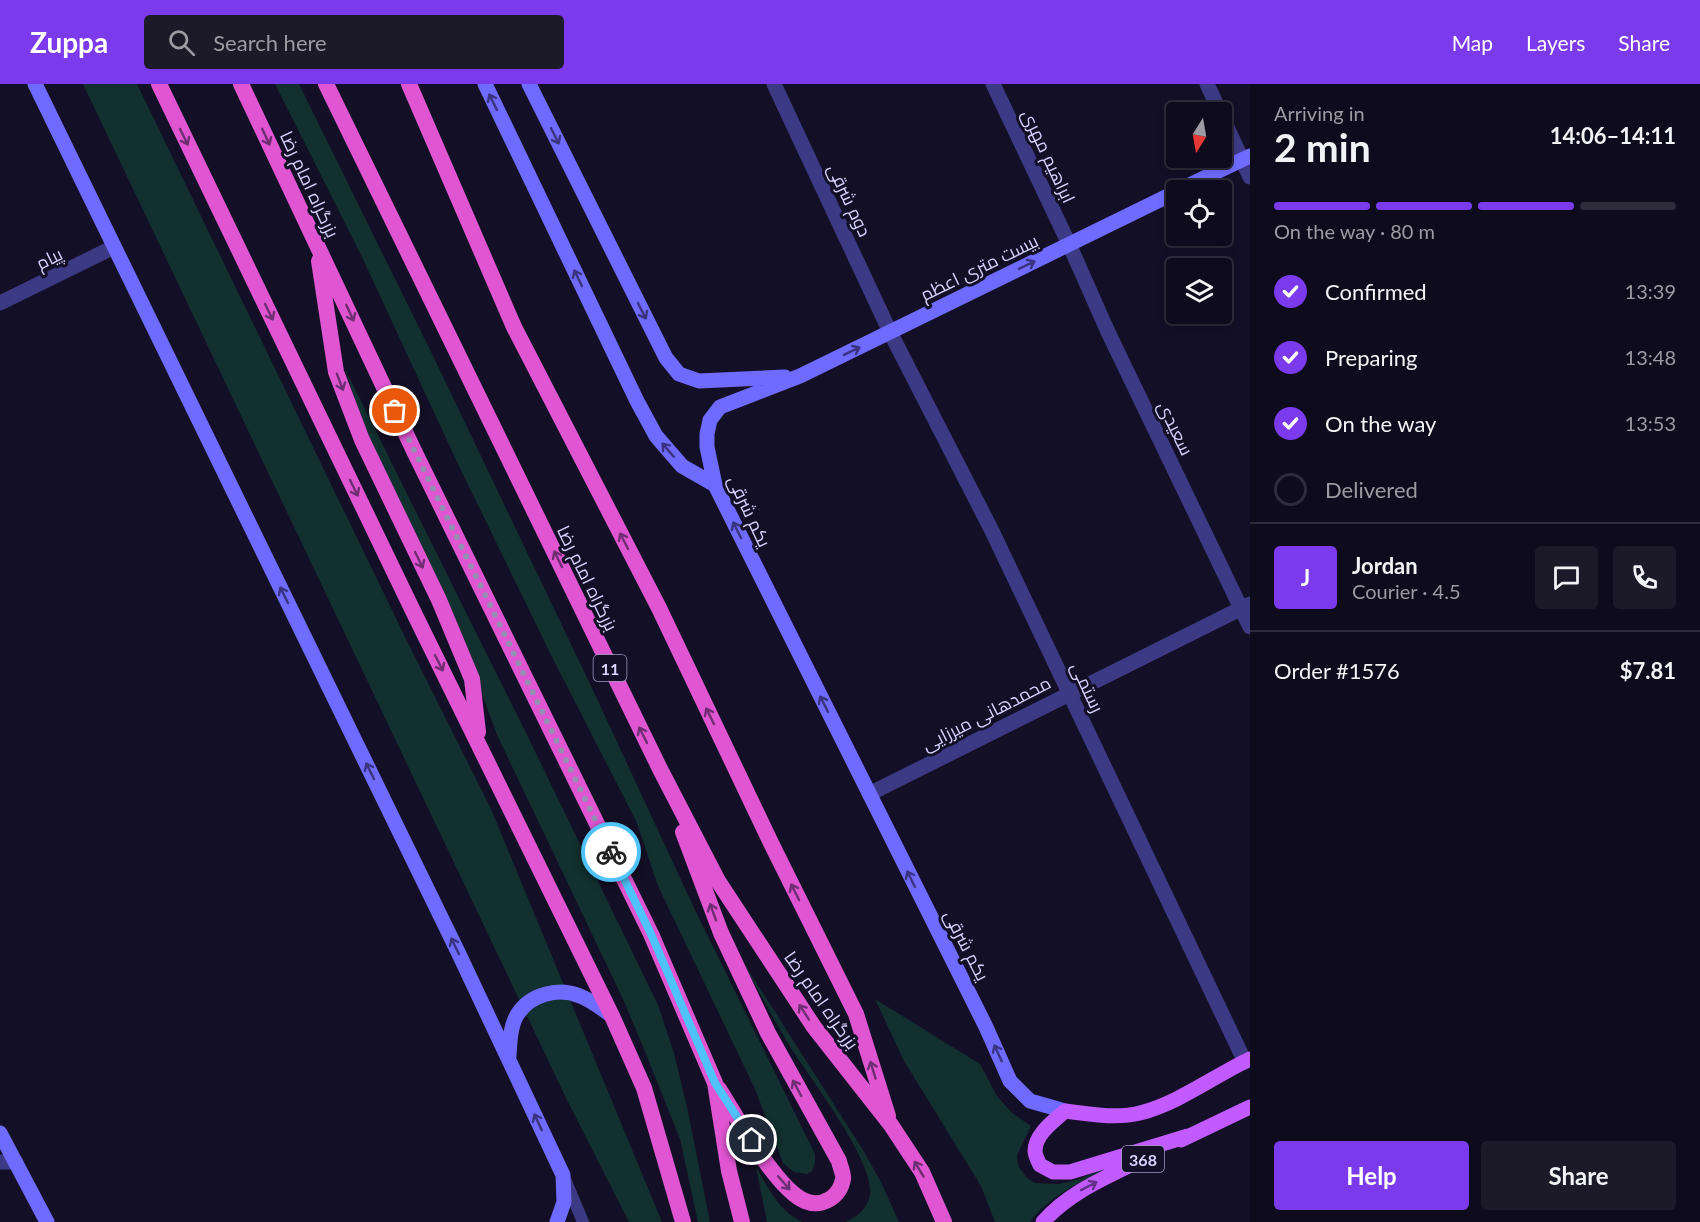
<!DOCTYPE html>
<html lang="en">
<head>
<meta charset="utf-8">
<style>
	:root { --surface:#0e0b1c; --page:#1c1929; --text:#f1f3f6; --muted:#9b9ba3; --line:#2e2b3b; --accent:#7c3aed }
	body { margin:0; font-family:Lato,Cairo,sans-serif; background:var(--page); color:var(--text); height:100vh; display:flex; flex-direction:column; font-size:22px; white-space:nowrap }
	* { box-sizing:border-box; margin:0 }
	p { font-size:20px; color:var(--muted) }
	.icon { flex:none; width:33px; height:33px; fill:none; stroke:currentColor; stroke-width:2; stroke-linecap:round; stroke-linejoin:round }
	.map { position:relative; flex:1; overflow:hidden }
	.details { display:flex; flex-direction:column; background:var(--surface); width:450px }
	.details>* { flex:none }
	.needle { width:39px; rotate:191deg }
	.fabs { position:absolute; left:1166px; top:18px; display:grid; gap:12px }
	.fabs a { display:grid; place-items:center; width:66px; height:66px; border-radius:6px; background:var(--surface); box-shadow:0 3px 9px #0003,0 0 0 2px var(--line); font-size:30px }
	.pin { position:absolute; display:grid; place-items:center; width:51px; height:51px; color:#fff; margin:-26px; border:3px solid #fff; border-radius:50%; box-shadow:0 2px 6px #0007 }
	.courier { position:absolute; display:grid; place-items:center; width:60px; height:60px; margin:-30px; border:4px solid #4fc3f7; border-radius:50%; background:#fff; color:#222; box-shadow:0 2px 8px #0007 }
	.overview em { font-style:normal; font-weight:700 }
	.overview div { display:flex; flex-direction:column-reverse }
	.overview { display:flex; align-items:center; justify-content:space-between; height:102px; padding:0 24px }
	h1 { font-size:39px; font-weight:700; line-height:45px }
	.bar { display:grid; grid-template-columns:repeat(4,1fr); gap:9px 6px; align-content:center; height:72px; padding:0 24px }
	.bar i { height:8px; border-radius:4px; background:var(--line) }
	.bar .on { background:var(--accent) }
	.bar p { grid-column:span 4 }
	.line { display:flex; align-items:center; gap:15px; padding:0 24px; border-top:2px solid var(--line) }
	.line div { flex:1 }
	.round { display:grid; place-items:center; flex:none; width:63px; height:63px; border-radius:6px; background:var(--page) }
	ol { padding:0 24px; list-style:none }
	li { display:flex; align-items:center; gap:18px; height:66px }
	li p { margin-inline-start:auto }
	li .icon { padding:6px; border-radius:50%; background:var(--accent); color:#fff; stroke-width:4 }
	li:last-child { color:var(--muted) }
	li i { width:33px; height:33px; border:3px solid var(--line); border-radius:50% }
	.action { display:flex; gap:12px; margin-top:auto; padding:12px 24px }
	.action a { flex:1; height:69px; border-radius:6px; background:var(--accent); color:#fff; font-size:24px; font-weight:700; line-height:69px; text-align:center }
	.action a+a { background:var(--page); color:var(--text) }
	header { display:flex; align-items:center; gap:36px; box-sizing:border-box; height:84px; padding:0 30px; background:var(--accent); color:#fff }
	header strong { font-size:28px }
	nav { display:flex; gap:33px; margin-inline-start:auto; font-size:21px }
	.search { width:420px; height:54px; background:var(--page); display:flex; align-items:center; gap:15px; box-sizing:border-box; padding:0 21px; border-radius:6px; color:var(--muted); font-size:22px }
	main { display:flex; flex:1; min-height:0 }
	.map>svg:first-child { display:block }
	.green { fill:#12302f }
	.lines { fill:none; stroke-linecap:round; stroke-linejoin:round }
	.service { stroke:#3d3a85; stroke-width:12 }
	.minor { stroke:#3d3a85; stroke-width:15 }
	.secondary { stroke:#6f6bff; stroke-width:15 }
	.primary { stroke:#c25bff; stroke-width:15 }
	.trunk { stroke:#e055d1; stroke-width:16 }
	.oneway { stroke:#38347d }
	.oneway2 { stroke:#6f2e73 }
	.oneway3 { stroke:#623188 }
	.done { stroke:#948fb3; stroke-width:6; stroke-dasharray:0 10.8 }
	.route { stroke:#4fc3f7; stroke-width:8 }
	.labels { text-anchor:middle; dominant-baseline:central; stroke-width:6; stroke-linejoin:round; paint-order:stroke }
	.shield { fill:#130f26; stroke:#9e99be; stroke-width:1.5 }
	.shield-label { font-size:16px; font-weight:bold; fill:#d9d4ff }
	.street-label { font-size:18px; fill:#d9d4ff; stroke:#130f26 }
</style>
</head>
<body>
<header>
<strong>Zuppa</strong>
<div class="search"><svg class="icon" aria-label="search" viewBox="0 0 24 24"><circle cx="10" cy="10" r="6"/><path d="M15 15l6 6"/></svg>Search here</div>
<nav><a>Map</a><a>Layers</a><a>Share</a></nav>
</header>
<main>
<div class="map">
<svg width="1250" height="1138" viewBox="0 0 1250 1138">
	<rect width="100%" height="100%" fill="#130f26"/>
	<path class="green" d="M83 0H137L407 557 491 725 662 1138H629L567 1016Z
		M275 0H299L435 276 592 604 696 828 815 1070V1079L812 1087 807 1090 794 1088 783 1079 755 1005 658 802 636 737 551 571 457 378 361 171Z
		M345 285 528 653 658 921 674 969 687 1023 710 1138H698L680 1055 644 965 623 915 497 651 475 591 365 346Z
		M740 873 863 1066 881 1098 899 1138H845C859 1133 872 1120 870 1104 867 1068 810 994 789 961 772 932 756 902 740 873Z
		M875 915 980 980 997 1012 1011 1028 1031 1042 1017 1071 1018 1082 1027 1094 1035 1099 1059 1100 1076 1096 1155 1065C1116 1083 1055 1102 1030 1138H995L981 1102 904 977Z
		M756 1083C768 1103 780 1129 803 1138H767Z"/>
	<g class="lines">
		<path class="service" d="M565 1095 583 1138"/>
		<path class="minor" d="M774 0 890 248 992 447 1245 978
			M993 0 1069 160 1108 248 1250 543
			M1207 0 1220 28
			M1221 30 1250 93
			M0 219 114 163
			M869 710 1250 520
			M0 1078H16"/>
		<path class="secondary" d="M35 0 458 868 563 1091 564 1118 557 1138
			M485 0 637 317 656 352 682 382 715 401
			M529 0 666 274 679 290 699 297 785 293
			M1179 106 1250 72
			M509 972C510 958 510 943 517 931 530 910 558 903 580 912 591 916 602 925 612 932
			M1065 1027 1030 1017 1010 997 986 943 715 401 707 363V350L710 336 720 323 800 292 1176 108
			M0 1049 47 1138"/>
		<path class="primary" d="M1188 1052 1070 1088H1053L1040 1081C1038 1077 1035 1071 1035 1067 1035 1050 1054 1037 1065 1027 1089 1030 1116 1035 1140 1029 1179 1019 1214 992 1250 975
			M1181 1056 1250 1023
			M1043 1138C1071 1106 1112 1091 1149 1072"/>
		<path class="trunk" d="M159 0 414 529 612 932 644 1004 683 1138
			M241 0 415 369 651 850 715 999 729 1087 742 1138
			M326 0 660 685 718 797 814 943 891 1041 922 1088 944 1138
			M409 0 514 243 659 524 771 759 856 930 888 1032
			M319 177 336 288 362 356 439 516 472 595 478 648
			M683 748 721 849 768 949 839 1077C840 1083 844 1090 843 1095 840 1113 822 1124 805 1117 777 1106 736 1032 719 1005"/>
	</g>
	<defs><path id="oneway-shaft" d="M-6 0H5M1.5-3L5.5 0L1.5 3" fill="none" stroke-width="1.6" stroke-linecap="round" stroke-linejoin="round" transform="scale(1.5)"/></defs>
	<g class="oneway">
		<use href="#oneway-shaft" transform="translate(493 18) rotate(-116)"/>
		<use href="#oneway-shaft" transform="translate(555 52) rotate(63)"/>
		<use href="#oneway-shaft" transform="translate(1027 181) rotate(-26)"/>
		<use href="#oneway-shaft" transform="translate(578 194) rotate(-116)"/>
		<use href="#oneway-shaft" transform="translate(642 227) rotate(63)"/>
		<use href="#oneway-shaft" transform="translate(852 267) rotate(-26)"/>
		<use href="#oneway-shaft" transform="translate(668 366) rotate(-131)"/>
		<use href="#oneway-shaft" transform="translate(737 446) rotate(-117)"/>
		<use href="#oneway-shaft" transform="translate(284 511) rotate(-116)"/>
		<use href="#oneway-shaft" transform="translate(824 620) rotate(-117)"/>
		<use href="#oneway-shaft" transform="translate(370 687) rotate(-116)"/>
		<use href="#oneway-shaft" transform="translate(911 795) rotate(-116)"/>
		<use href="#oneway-shaft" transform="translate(455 862) rotate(-116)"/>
		<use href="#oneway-shaft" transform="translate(998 969) rotate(-115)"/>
		<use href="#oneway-shaft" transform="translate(538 1038) rotate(-115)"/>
	</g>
	<g class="oneway2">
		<use href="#oneway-shaft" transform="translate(184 53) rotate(64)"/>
		<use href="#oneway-shaft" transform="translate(266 53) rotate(65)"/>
		<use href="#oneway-shaft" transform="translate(269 228) rotate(64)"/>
		<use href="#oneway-shaft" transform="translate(350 229) rotate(65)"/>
		<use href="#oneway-shaft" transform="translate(340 298) rotate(69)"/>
		<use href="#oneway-shaft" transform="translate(354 404) rotate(64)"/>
		<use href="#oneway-shaft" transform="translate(624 457) rotate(-117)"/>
		<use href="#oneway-shaft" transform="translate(558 475) rotate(-116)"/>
		<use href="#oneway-shaft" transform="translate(419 476) rotate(64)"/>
		<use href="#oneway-shaft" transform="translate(439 579) rotate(63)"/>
		<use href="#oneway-shaft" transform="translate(710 632) rotate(-116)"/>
		<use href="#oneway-shaft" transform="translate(643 651) rotate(-116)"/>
		<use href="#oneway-shaft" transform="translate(795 808) rotate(-117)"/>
		<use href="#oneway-shaft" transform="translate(713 828) rotate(-110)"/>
		<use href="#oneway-shaft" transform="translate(804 928) rotate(-123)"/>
		<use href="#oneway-shaft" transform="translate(873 986) rotate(-107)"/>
		<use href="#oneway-shaft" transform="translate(797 1004) rotate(-118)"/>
		<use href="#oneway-shaft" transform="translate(919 1085) rotate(-121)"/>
		<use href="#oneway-shaft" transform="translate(784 1099) rotate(49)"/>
	</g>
	<use class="oneway3" href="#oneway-shaft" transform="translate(1089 1102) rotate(-27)"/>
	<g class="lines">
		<path class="done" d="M395 327 611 768"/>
		<path class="route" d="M611 768 651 850 715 999 752 1056"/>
	</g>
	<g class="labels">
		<g class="shield">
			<rect x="593.5" y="571" width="33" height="26" rx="4.5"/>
			<rect x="1122" y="1062" width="42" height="26" rx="4.5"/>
		</g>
		<g class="shield-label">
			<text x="610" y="584">11</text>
			<text x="1143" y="1075">368</text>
		</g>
		<g class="street-label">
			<text transform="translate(1049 72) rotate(65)">ابراهیم مهری</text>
			<text transform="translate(310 100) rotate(65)">بزرگراه امام رضا</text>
			<text transform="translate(850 116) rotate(65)">دوم شرقی</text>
			<text transform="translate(49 174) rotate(-26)">پیام</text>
			<text transform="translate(979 183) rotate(-26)">بیست متری اعظم</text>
			<text transform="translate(1176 344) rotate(64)">سعیدی</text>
			<text transform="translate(750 427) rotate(65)">یکم شرقی</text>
			<text transform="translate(588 494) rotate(64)">بزرگراه امام رضا</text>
			<text transform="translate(1088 603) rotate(65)">رستمی</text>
			<text transform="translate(986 629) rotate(-27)">محمدهانی میرزایی</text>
			<text transform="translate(967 861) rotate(63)">یکم شرقی</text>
			<text transform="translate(822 916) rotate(55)">بزرگراه امام رضا</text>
		</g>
	</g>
</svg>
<div class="fabs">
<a><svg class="needle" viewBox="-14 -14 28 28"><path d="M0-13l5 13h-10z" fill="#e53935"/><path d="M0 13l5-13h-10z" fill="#9b9ba3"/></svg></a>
<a><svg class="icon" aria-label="locate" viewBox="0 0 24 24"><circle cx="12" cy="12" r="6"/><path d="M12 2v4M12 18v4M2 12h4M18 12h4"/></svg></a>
<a><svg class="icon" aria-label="layers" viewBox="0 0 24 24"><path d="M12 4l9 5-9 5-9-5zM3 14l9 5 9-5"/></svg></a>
</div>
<div class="pin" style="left:395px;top:327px;background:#ea580c"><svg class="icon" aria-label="bag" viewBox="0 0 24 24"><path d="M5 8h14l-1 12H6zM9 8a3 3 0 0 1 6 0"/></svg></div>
<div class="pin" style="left:752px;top:1056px;background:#1f2937"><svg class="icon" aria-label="home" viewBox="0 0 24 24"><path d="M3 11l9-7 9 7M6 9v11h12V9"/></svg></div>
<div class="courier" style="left:611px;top:768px"><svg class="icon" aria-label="bike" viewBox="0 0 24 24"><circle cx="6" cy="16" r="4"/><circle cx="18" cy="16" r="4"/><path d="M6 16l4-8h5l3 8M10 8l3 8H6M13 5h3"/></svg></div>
</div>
<section class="details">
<div class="overview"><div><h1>2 min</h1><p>Arriving in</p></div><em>14:06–14:11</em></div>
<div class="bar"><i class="on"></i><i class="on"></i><i class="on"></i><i></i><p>On the way · 80 m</p></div>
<ol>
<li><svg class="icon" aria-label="check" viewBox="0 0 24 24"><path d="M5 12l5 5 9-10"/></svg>Confirmed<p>13:39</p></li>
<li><svg class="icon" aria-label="check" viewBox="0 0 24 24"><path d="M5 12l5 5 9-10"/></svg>Preparing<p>13:48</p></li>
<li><svg class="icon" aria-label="check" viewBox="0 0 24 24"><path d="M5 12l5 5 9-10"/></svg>On the way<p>13:53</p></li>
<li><i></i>Delivered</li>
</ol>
<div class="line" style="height:108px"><b class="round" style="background:var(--accent);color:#fff">J</b><div><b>Jordan</b><p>Courier · 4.5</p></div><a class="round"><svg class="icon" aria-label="chat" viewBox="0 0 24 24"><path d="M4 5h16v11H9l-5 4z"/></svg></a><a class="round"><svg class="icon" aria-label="phone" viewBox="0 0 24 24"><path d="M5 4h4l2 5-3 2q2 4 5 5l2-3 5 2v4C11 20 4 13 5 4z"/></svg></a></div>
<div class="line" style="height:78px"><div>Order #1576</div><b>$7.81</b></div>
<div class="action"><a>Help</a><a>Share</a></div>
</section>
</main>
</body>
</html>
